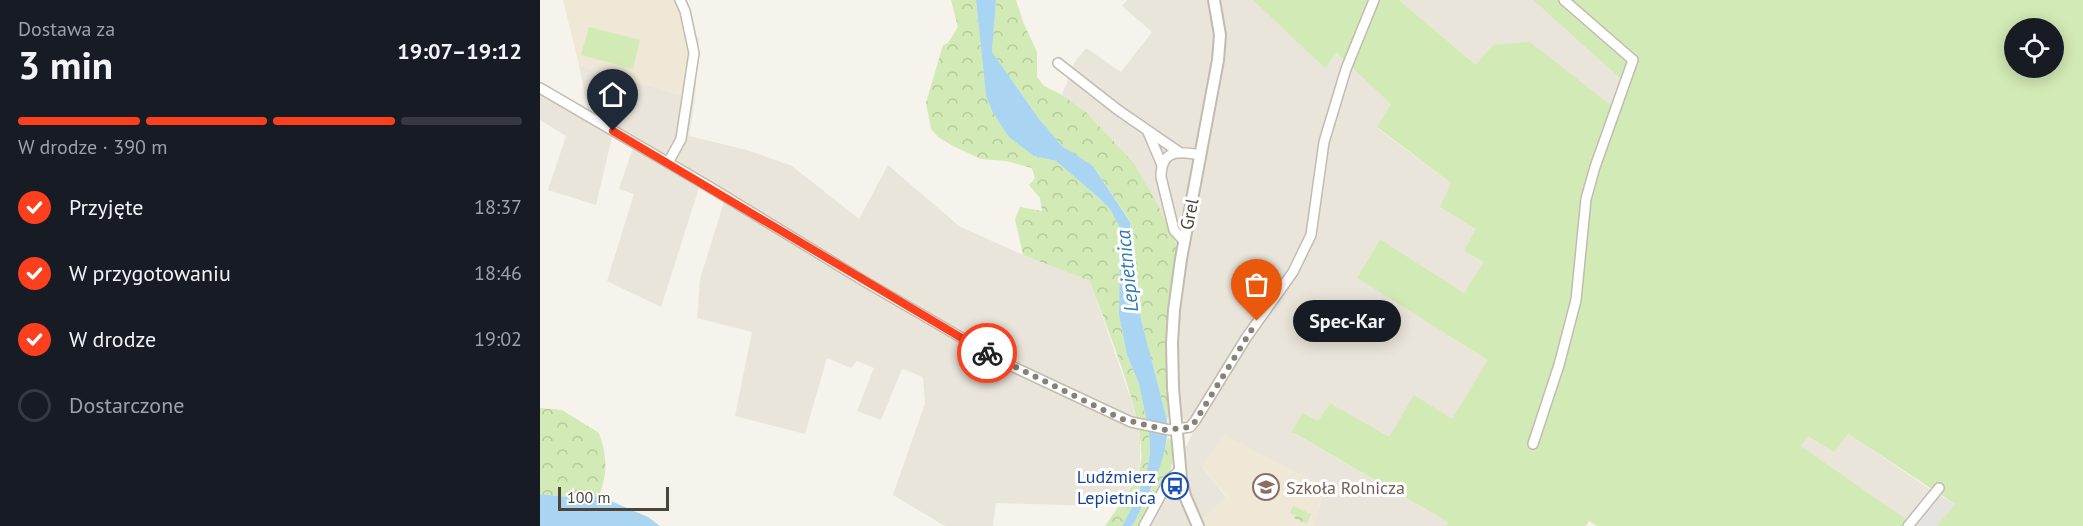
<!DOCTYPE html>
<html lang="pl">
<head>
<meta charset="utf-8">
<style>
	:root { --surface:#171b24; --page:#242831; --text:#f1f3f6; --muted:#9ea1a6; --line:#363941; --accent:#fc3f1d }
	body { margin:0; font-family:"PT Sans",sans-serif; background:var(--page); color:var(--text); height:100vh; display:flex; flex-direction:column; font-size:22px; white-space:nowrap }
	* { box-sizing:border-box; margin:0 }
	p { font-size:20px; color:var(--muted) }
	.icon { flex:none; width:33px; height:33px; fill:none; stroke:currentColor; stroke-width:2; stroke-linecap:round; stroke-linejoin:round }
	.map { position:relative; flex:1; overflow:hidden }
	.sheet { display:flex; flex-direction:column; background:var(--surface); width:540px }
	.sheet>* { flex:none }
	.fabs { position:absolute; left:1464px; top:18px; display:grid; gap:12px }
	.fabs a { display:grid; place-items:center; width:60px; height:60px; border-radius:50%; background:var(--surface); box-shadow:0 3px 15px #0003; font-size:30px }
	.scale { position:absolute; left:18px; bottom:15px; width:111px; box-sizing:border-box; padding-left:6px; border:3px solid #4b4439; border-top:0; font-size:16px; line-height:21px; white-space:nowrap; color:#4b4439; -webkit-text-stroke:4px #fff; paint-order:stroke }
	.pin { position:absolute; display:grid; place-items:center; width:51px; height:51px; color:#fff; margin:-62px -26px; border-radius:50% 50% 50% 0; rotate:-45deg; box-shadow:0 0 6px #0007 }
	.pin .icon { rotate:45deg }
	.courier { position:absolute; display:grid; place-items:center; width:60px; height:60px; margin:-30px; border:4px solid #fc3f1d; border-radius:50%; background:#fff; color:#222; box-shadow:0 2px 8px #0007 }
	.bubble { position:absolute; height:42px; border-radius:21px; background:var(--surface); box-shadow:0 3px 15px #0003; font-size:20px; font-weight:700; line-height:42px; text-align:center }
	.overview em { font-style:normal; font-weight:700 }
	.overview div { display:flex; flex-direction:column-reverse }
	.overview { display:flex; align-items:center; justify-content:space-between; height:102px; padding:0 18px }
	h1 { font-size:39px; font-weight:700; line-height:45px }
	.bar { display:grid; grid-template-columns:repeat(4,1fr); gap:9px 6px; align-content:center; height:72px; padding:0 18px }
	.bar i { height:8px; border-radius:4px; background:var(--line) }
	.bar .on { background:var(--accent) }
	.bar p { grid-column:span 4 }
	ol { padding:0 18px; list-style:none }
	li { display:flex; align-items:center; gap:18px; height:66px }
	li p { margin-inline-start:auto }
	li .icon { padding:6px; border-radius:50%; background:var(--accent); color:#fff; stroke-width:4 }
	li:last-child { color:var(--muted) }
	li i { width:33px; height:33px; border:3px solid var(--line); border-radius:50% }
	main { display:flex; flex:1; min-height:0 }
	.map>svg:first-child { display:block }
	.residential { fill:#eae5da }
	.education { fill:#efe8d6 }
	.grass { fill:#d2eab5; fill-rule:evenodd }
	.forest { fill:url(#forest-crowns) }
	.parking { fill:#e5e3e0 }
	.water { fill:#a9d4f2 }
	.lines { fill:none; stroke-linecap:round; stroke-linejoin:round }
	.minor-casing { stroke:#c2bbae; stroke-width:12 }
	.tertiary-casing { stroke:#c2bbae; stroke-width:14 }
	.minor { stroke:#fff; stroke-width:9 }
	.tertiary { stroke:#fff; stroke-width:10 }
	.done { stroke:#878178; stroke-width:6; stroke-dasharray:0 10.8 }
	.route { stroke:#fc3f1d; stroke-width:8 }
	.labels { text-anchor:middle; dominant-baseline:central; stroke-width:6; stroke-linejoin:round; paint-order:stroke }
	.street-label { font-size:18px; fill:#4b4439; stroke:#fff }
	.transit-label { font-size:18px; fill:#164399; stroke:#fff; text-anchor:end }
	.education-label { font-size:18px; fill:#785e54; stroke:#fff; text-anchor:start }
	.water-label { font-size:20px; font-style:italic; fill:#2e7ab2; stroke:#fff }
</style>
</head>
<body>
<main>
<section class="sheet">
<div class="overview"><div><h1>3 min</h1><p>Dostawa za</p></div><em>19:07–19:12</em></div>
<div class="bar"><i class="on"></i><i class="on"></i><i class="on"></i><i></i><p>W drodze · 390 m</p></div>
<ol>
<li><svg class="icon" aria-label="check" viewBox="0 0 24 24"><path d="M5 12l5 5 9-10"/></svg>Przyjęte<p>18:37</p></li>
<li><svg class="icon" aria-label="check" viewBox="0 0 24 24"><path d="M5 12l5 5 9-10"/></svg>W przygotowaniu<p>18:46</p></li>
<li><svg class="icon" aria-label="check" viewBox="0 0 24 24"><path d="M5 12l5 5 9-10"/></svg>W drodze<p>19:02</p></li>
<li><i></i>Dostarczone</li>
</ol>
</section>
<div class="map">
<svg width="1543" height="526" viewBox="0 0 1543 526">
	<defs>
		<pattern id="forest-crowns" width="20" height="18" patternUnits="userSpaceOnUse" patternTransform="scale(1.5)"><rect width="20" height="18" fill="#d2eab5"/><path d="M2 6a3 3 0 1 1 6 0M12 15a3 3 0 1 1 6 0" fill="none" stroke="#b6ca9c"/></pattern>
	</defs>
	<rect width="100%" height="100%" fill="#f6f3ec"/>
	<path class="residential" d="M587 0H670L676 35 675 52 643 226 638 248 617 203 594 163 546 112 522 95 534 63 546 48 581 72 612 32 582 6Z
		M679 0H713L785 67 795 53 852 104 837 128 911 183 936 229 945 262 924 293 840 239 817 278 949 360 912 419 849 438 790 403 778 421 753 433 908 522 906 526H773L786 487 663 468 687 498 662 518 651 495 644 450 657 425 640 418 636 349 647 245 682 65 685 30Z
		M859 0H993L1084 82 1073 107 936 65Z
		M39 65 155 99 149 136 207 150 252 166 319 219 348 165 419 226 483 255 550 281 593 405 600 437V464L595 479 585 496 568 493 565 501 554 506 456 503 453 526H405L353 495 385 403 383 377 362 369 341 420 317 411 334 368 317 361 311 368 287 358 265 434 195 416 212 332 157 318 160 279 184 202 159 188 121 307 67 281 94 194 79 189 93 148 72 137 56 205 8 190 26 136 0 120V83L48 111Z
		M1308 434 1397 494 1372 524 1261 446 1268 436Z
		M631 472 652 526H602L606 515Z"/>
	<path class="education" d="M23 0H136L140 9 144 33 159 38 155 99 39 65Z
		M685 435 786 487 773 526H666L662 518 687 497 662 466Z"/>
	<path class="grass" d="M713 0H859L936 65 953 45 990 42 1073 107 1084 82 993 0H1543V526H1396L1415 504 1308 434 1294 452 1268 436 1261 446 1367 520 1372 526H1057L1049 521 1046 526H906L908 522 752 432 762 413 778 421 790 403 849 437 874 395 912 419 948 360 817 278 840 239 924 293 944 262 924 251 936 229 900 207 911 183 837 127 851 104 796 53 785 68ZM1474 28H1514V68H1474Z
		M49 27 100 40 93 69 41 55Z"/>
	<path class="forest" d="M411 0H436L446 96 452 111 494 156 516 161 558 197 570 209 580 228 579 315 587 355 599 384 609 432 610 452 608 466 597 498 582 526H565C577 508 594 488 600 466 610 427 564 322 550 281L483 255 475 219 480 207 502 211 500 198 489 185 495 178 492 168 466 161 441 159 413 146 398 137 391 129 386 103 403 45 408 43 418 27Z
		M456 0H476L484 24 497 52V77L504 86 522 95 546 112 594 163 617 203 638 248 629 313 630 410 627 420 601 319 595 286 590 221 553 166 522 146 499 119 452 52Z
		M0 408 22 410 59 433C67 455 68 473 59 496L27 497 0 494Z
		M628 437C647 460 611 503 602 526H592L611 490Z
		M753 506 771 514 767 524 754 518 755 515 750 513Z"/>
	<path class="parking" d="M1397 494 1415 504 1396 526H1372Z"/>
	<path class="water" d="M436 0H456L452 52 499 119 522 146 553 166 590 222 595 286 601 319 627 420C630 456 609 494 592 526H582L597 498 608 466 610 452 609 432 599 384 587 355 579 315 580 228 570 209 558 197 516 161 494 156 469 137 452 111 446 96Z
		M0 494 27 497 59 496 108 517 120 526H0Z"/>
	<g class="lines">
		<defs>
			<path id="minor" d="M518 63 578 110 639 152
				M0 88 168 186 324 281 465 363 591 422 630 430 650 427 655 421 706 338 753 272 771 235 784 142 806 69 834 0
				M608 132 622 165
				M128 163 141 139 154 53 145 11 140 0
				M644 241 634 230 621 177C621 149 639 151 660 155
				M993 444 1019 365 1036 300 1046 199 1055 167 1093 60 1024 0
				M604 526 629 480 640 470
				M1368 526 1399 488"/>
			<path id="tertiary" d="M658 526 645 496 641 478 633 388 632 343 634 310 641 259 678 60 680 35 674 0"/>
		</defs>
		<use href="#minor" class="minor-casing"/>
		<use href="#tertiary" class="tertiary-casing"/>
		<use href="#minor" class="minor"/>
		<use href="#tertiary" class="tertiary"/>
	</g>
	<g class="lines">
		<path class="done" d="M447 353 582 419 626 430 650 427 653 425 717 321"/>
		<path class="route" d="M73 131 447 353"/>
	</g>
	<defs>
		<symbol id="bus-ring" viewBox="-11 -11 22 22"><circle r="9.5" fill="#fff" stroke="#1a4fb4" stroke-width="1.5"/><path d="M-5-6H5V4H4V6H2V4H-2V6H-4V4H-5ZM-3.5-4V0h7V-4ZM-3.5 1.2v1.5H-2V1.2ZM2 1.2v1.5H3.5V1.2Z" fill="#1a4fb4"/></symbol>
		<symbol id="school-ring" viewBox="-11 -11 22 22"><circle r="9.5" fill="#fff" stroke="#8d6e63" stroke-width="1.5"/><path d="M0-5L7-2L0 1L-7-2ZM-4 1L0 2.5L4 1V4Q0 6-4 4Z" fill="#8d6e63"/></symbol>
	</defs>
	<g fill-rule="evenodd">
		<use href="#bus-ring" x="620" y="471" width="30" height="30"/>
		<use href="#school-ring" x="711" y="472" width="30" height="30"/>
	</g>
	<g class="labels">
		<g class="street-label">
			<text transform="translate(649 214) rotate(-79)">Grel</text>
		</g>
		<g class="transit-label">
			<text x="616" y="476">Ludźmierz<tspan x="616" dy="21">Lepietnica</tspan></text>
		</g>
		<g class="education-label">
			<text x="746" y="487">Szkoła Rolnicza</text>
		</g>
		<g class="water-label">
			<text transform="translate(587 271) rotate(-96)">Lepietnica</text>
		</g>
	</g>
</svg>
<div class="fabs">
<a><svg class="icon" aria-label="locate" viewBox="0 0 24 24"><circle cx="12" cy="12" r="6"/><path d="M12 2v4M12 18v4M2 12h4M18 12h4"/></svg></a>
</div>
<div class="scale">100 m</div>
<div class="pin" style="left:717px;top:321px;background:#ea580c"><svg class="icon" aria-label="bag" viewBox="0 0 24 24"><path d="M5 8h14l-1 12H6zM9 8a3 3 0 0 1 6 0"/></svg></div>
<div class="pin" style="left:73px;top:131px;background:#1f2937"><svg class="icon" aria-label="home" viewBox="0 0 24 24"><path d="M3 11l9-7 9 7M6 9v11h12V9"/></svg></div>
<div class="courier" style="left:447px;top:353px"><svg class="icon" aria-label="bike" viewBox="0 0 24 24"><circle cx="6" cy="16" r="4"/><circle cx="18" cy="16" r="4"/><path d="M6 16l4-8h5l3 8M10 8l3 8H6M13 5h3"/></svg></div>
<div class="bubble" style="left:753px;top:300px;width:108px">Spec-Kar</div>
</div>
</main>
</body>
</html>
